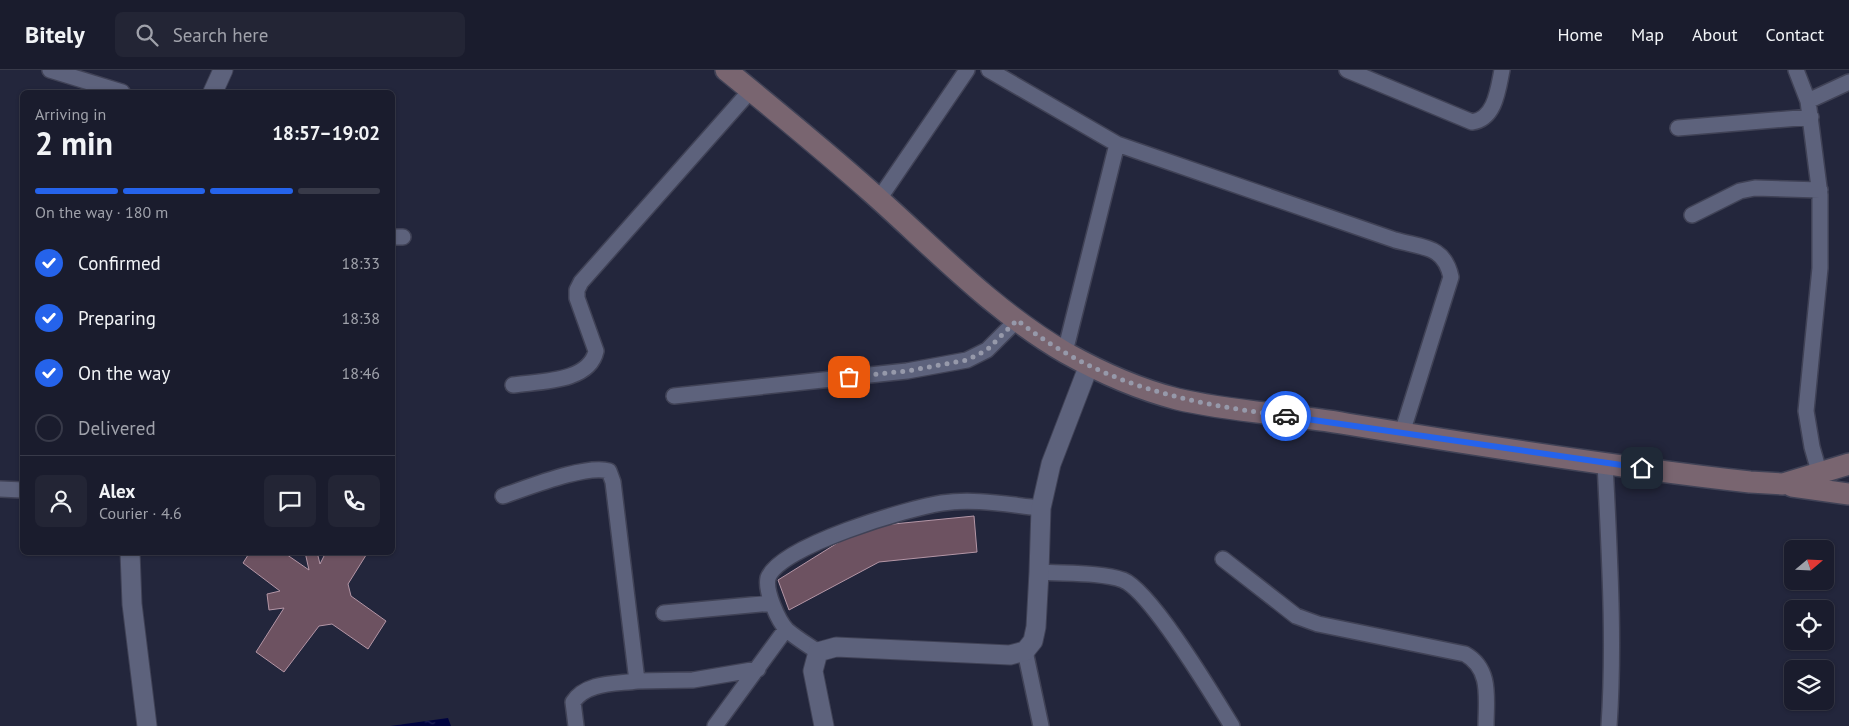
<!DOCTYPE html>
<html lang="en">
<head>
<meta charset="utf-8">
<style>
	:root { --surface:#1a1c2d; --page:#232535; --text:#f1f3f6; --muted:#9fa1aa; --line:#383a49; --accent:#2563eb }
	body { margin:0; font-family:"PT Sans",sans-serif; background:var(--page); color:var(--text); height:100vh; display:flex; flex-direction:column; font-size:19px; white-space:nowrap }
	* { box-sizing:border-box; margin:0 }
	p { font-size:16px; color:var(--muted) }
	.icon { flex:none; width:28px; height:28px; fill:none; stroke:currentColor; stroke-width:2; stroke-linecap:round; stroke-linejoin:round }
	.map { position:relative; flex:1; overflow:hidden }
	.details { position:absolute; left:20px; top:20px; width:375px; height:465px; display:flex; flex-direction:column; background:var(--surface); border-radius:8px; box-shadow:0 1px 4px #0004,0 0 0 1px var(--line) }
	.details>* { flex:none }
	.needle { width:32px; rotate:71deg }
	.fabs { position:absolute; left:1784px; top:470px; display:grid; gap:10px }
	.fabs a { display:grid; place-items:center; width:50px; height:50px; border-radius:8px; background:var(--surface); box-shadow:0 1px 4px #0004,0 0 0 1px var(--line); font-size:25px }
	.pin { position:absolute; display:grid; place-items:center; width:42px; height:42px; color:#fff; margin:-21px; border-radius:10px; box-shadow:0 2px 8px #0006 }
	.courier { position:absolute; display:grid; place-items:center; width:50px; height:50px; margin:-25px; border:4px solid #2563eb; border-radius:50%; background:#fff; color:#222; box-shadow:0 1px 6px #0007 }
	.summary em { font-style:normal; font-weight:700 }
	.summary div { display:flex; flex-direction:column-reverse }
	.summary { display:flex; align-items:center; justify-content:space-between; height:85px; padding:0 15px }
	h1 { font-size:32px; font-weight:700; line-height:38px }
	.bar { display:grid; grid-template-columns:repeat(4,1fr); gap:8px 5px; align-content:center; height:60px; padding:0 15px }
	.bar i { height:6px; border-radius:4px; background:var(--line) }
	.bar .selected { background:var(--accent) }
	.bar p { grid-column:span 4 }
	.line { display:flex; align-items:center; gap:12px; padding:0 15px; border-top:1px solid var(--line) }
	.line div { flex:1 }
	.round { display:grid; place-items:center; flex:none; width:52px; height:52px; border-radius:8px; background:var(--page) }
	ol { padding:0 15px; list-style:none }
	li { display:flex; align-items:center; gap:15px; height:55px }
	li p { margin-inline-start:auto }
	li .icon { padding:5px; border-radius:50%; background:var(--accent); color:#fff; stroke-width:4 }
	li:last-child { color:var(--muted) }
	li i { width:28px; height:28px; border:2px solid var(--line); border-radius:50% }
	header { display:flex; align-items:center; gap:30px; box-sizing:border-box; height:70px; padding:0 25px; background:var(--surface); border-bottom:1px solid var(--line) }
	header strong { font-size:24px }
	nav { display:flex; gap:28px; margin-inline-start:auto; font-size:18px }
	.search { width:350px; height:45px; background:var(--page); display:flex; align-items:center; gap:12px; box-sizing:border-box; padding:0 18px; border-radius:8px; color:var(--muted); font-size:19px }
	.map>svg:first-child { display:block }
	.water { fill:url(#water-ripples) }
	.building { fill:#6d5261; stroke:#b496a6 }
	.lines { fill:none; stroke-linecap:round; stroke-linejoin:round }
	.minor-casing { stroke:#404256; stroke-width:18 }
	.tertiary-casing { stroke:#404256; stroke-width:21 }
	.secondary-casing { stroke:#404256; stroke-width:24 }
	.minor { stroke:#5d627c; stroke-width:15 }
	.tertiary { stroke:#5d627c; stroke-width:19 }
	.secondary { stroke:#796570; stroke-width:21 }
	.done { stroke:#9699aa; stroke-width:5; stroke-dasharray:0 9 }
	.route { stroke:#2563eb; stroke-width:6 }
</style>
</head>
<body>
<header>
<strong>Bitely</strong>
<div class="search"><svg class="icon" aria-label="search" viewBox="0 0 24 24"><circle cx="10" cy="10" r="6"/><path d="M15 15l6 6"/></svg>Search here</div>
<nav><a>Home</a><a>Map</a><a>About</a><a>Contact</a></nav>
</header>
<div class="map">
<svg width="1849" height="656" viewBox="0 0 1849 656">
	<defs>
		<pattern id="water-ripples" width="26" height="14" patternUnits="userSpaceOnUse" patternTransform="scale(1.25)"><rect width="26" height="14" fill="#00033f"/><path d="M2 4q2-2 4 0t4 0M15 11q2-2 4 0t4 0" fill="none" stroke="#24275b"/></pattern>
	</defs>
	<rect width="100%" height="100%" fill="#23263c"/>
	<path class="water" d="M448 648 451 656H390Z"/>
	<path class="building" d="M974 446 977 482 879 492 789 540 778 510 863 457Z
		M250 482H283L309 500 305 482H317L320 494 326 482H368L348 514 351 526 386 551 368 579 332 554 319 556 284 602 256 582 284 538 269 540 267 524 280 521 243 493Z"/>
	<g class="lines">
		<defs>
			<path id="minor" d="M50 0 122 22
				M989 0 1117 74 1065 282
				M1347 0 1472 52C1495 49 1498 20 1502 0
				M1796 0 1808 31 1820 125V198L1806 341 1812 377 1820 405
				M1808 31 1849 12
				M1678 58 1811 47
				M1117 74 1395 170C1423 178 1444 175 1451 207L1402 363
				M879 129 967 0
				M1692 145 1740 121 1755 118 1820 120
				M392 167H403
				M513 315C538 311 589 313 596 281L577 228V220L581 212 751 20
				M674 326 907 301 967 290 987 280 1017 250
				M1605 392C1609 480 1615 568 1609 656
				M0 419 22 420
				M503 426C527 418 586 394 609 401L613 412 637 611C615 614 586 612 573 632L576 656
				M1223 489 1296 546 1318 554 1465 584C1492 599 1486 629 1486 656
				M1039 502C1064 504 1100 502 1123 510 1151 521 1214 627 1232 656
				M664 543 772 533
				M1025 581 1041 656
				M818 582C808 575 796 568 787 560 778 551 765 521 768 508 779 476 909 438 942 433 975 428 1009 435 1041 438
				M637 611 693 610 758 599
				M715 656 786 559"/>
			<path id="tertiary" d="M213 22 223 0
				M130 482 132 534 147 656
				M824 656 813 601 818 582 836 577 1010 585 1025 581 1033 571 1036 557 1039 502 1041 438 1051 394 1089 295"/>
			<path id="secondary" d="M726 0C775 40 824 80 871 122 933 177 993 241 1066 283 1100 302 1138 319 1177 329 1232 342 1290 344 1347 354 1481 376 1616 397 1750 412L1783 414 1849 394
				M1792 416 1849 424"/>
		</defs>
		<use href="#minor" class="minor-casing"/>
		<use href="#tertiary" class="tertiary-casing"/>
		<use href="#secondary" class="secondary-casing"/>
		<use href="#minor" class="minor"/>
		<use href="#tertiary" class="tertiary"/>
		<use href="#secondary" class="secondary"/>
	</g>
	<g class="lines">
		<path class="done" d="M849 307 907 301 967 290 987 280 1017 250C1099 315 1185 333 1286 346"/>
		<path class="route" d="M1286 346 1642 398"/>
	</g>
</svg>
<div class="fabs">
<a><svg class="needle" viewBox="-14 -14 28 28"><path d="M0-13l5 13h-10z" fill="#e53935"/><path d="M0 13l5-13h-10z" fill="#9fa1aa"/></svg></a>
<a><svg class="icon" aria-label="locate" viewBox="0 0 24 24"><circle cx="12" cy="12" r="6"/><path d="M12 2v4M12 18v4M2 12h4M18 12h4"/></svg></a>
<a><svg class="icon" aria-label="layers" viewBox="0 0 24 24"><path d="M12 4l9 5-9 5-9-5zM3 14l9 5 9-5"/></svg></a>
</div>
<div class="pin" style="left:849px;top:307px;background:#ea580c"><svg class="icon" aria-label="bag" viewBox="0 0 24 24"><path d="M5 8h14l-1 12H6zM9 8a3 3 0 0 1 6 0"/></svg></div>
<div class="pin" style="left:1642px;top:398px;background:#1f2937"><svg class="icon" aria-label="home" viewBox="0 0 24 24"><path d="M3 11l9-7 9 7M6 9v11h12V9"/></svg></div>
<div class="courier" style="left:1286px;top:346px"><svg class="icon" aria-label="car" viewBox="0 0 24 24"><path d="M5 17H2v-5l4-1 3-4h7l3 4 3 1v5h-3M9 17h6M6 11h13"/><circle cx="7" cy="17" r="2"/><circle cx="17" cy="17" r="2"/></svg></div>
<section class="details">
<div class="summary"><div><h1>2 min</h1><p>Arriving in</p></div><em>18:57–19:02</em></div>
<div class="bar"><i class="selected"></i><i class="selected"></i><i class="selected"></i><i></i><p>On the way · 180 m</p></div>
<ol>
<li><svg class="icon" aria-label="check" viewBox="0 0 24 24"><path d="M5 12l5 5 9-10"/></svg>Confirmed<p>18:33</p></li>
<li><svg class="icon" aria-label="check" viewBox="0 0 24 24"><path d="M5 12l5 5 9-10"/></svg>Preparing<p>18:38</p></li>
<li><svg class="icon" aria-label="check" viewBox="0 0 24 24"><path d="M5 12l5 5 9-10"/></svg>On the way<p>18:46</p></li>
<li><i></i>Delivered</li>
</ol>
<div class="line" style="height:90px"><a class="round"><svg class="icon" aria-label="person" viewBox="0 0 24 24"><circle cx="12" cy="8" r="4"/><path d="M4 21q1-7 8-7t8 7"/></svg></a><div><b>Alex</b><p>Courier · 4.6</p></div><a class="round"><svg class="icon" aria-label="chat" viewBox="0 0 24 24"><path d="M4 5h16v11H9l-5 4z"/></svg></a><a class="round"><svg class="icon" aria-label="phone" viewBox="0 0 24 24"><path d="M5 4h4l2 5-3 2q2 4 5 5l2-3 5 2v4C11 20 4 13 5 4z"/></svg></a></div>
</section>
</div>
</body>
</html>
